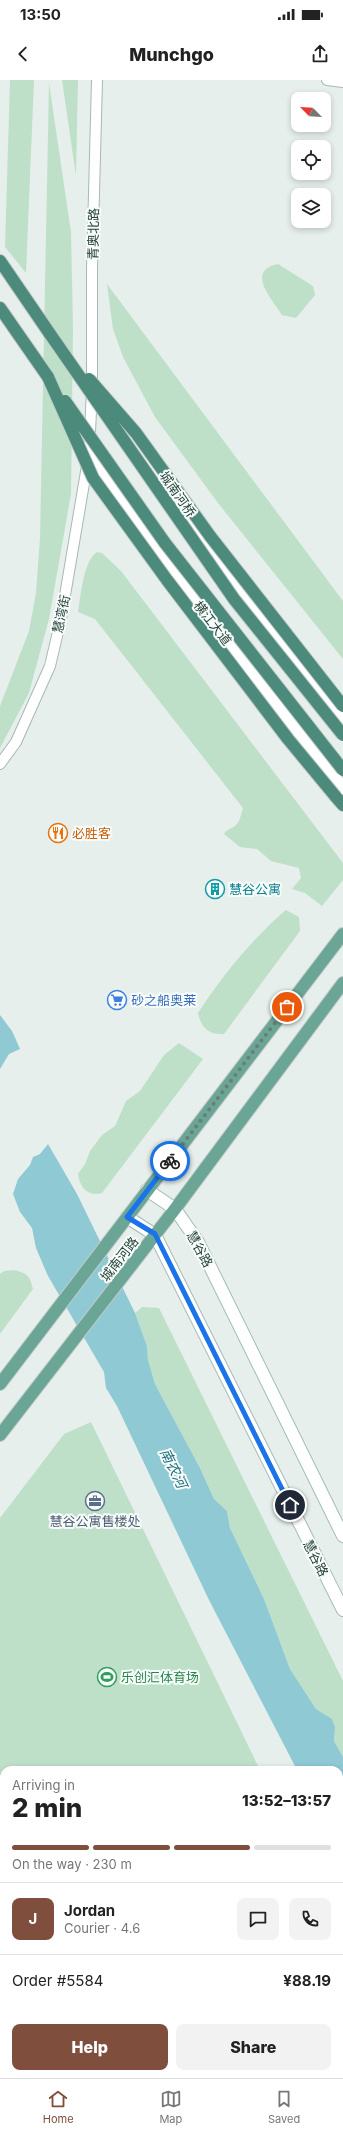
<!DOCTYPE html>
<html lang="en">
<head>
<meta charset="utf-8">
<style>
	:root { --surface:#fff; --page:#f2f2f2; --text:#222; --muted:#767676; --line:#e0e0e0; --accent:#804e3d }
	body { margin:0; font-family:Inter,"Noto Sans SC",sans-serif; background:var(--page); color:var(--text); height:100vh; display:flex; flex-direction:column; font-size:15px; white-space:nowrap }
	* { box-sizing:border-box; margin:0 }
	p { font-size:13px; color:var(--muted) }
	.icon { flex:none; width:22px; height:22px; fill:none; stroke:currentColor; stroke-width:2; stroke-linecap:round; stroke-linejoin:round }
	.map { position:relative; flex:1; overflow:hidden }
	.panel { position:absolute; left:0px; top:1686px; width:343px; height:312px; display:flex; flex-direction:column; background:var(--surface); border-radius:12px 12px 0 0; box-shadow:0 2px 6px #0003 }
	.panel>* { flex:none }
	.needle { width:26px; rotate:294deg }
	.fabs { position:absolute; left:291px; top:12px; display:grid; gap:8px }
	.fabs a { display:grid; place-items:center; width:40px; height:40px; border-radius:8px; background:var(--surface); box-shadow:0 2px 6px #0003; font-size:20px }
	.pin { position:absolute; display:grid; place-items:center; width:34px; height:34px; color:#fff; margin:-17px; border:2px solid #fff; border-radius:50%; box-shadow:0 1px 4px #0007 }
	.courier { position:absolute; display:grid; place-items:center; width:40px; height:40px; margin:-20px; border:3px solid #1a73e8; border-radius:50%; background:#fff; color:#222; box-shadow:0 1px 5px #0007 }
	.summary em { font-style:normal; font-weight:800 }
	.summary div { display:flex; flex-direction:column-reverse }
	.summary { display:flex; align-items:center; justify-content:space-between; height:68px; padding:0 12px }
	h1 { font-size:26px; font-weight:800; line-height:30px }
	.bar { display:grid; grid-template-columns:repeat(4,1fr); gap:6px 4px; align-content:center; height:48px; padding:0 12px }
	.bar i { height:5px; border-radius:3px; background:var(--line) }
	.bar .current { background:var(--accent) }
	.bar p { grid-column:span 4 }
	.line { display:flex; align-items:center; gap:10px; padding:0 12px; border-top:1px solid var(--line) }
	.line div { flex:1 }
	.round { display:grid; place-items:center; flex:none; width:42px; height:42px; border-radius:8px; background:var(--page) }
	.primary-button { display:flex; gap:8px; margin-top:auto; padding:8px 12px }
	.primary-button a { flex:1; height:46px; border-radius:8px; background:var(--accent); color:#fff; font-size:16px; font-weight:800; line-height:46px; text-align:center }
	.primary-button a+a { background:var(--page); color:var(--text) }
	.status { display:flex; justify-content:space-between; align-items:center; height:28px; padding:0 20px; background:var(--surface); direction:ltr }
	.status svg { height:11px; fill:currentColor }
	header { display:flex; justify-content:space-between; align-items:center; height:52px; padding:0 12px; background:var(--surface); font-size:18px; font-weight:800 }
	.tabs { display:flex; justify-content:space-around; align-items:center; height:56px; border-top:1px solid var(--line); background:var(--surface); font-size:11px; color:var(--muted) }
	.tabs a { display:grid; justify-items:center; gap:2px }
	.tabs .current { color:var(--accent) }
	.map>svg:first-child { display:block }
	.green { fill:#bfe0c8 }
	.water { fill:#8ec9d4 }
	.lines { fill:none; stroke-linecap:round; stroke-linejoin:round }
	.minor-casing { stroke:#a8b8b2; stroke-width:12 }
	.tertiary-casing { stroke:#a8b8b2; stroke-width:14 }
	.secondary-casing { stroke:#a4bbb3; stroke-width:14 }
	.primary-casing { stroke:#c2cac8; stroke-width:14 }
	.trunk-casing { stroke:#c2cac8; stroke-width:14 }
	.minor { stroke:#fff; stroke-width:10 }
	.tertiary { stroke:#fff; stroke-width:12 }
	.secondary { stroke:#fff; stroke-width:12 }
	.primary { stroke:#6aa596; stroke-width:12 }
	.trunk { stroke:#4c8a7c; stroke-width:12 }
	.trunk-bridge-casing { stroke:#c2cac8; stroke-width:14; stroke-linecap:butt }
	.trunk-bridge { stroke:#4c8a7c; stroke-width:12 }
	.done { stroke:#687f78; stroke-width:4; stroke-dasharray:0 7.2 }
	.route { stroke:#1a73e8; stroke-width:5 }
	.labels { text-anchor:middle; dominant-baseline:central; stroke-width:4; stroke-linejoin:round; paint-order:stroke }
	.street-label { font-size:13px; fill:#24423a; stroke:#f7fbf9 }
	.food-label { font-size:13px; fill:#c56008; stroke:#f7fbf9; text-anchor:start }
	.culture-label { font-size:13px; fill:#0d838f; stroke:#f7fbf9; text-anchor:start }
	.shop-label { font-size:13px; fill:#366cbe; stroke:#f7fbf9; text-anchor:start }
	.service-label { font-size:13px; fill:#4e5e75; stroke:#f7fbf9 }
	.leisure-label { font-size:13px; fill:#27864d; stroke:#f7fbf9; text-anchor:start }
	.water-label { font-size:14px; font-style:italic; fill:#1c6f80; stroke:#f7fbf9 }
</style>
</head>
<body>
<div class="status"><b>13:50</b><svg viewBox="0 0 49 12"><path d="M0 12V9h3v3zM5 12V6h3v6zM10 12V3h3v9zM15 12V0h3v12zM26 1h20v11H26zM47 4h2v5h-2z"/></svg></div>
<header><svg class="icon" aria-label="back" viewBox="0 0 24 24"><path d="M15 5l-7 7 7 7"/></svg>Munchgo<svg class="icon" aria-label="share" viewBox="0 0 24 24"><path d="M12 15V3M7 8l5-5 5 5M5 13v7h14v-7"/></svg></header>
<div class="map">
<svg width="343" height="1998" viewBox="0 0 343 1998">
	<rect width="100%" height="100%" fill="#e6efeb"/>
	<path class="green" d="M10 0H34L26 193 5 167Z
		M62 0H78L76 96Z
		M49 3 71 152 73 248 71 414 49 539 29 613 0 668V626L29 551 36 513 40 458Z
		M278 184 313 206 315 215 296 238 282 235C272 219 245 191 278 184Z
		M107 204 343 521V579L218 423 155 337 123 277 113 249Z
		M97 472 102 473 121 491 343 783V800L322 826 305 813 292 809 301 798 299 788 271 781 257 769 240 767 224 754C227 749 231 749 235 746 240 742 241 734 243 728L95 539 78 532C81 516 83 481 97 472Z
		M286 830 299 837 300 851 224 954C209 955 201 948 198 933 223 895 252 859 286 830Z
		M179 963 203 979 102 1113C88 1117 80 1108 78 1094L85 1084 90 1071 102 1055 115 1046 126 1021 140 1011 164 975Z
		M14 1190C27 1193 30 1196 33 1209L0 1254V1194L4 1191Z
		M142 1227 159 1228 343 1601V1677L334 1661 335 1647 332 1639 316 1629 290 1589 264 1519 230 1448 227 1431 214 1419 200 1388 155 1304 148 1280 147 1266 135 1233Z
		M91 1342 260 1690H4V1869L0 1862V1438L64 1354Z"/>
	<path class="water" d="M0 935 12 951 20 969 9 974 0 989Z
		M48 1064 77 1114 135 1233 147 1266 148 1280 155 1304 200 1388 214 1419 227 1431 230 1448 264 1519 290 1589 316 1629 332 1639 335 1647 334 1661 343 1677V1803L339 1801V1690H297L209 1520 117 1326 106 1308 104 1292 48 1196 36 1168 32 1148 20 1132 13 1114 18 1099 30 1085 33 1077 40 1074Z"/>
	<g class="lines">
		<defs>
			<path id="minor" d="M327 0 343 2
				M0 684 16 662 50 586 61 539 89 374 92 309V189L97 0
				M339 1737 343 1735
				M0 1949 4 1947
				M150 1994 153 1998"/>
			<path id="tertiary" d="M123 349 213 475 343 640
				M89 374 188 512 343 708"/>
			<path id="secondary" d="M147 1110 175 1129 198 1162 343 1456
				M127 1137 155 1155 343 1530"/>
			<path id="primary" d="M0 1304 343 854
				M0 1355 175 1129 343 903"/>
			<path id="trunk" d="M0 181 50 254
				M0 228 48 297
				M336 717 343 725"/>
		</defs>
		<use href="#minor" class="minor-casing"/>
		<use href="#tertiary" class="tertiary-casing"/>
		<use href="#secondary" class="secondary-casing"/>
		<use href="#primary" class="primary-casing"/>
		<use href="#trunk" class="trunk-casing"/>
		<use href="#minor" class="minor"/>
		<use href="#tertiary" class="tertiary"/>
		<use href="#secondary" class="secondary"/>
		<use href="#primary" class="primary"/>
		<use href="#trunk" class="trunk"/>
		<defs>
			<path id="trunk-bridge" d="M50 254 234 519 343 655
				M48 297 93 398 167 500 288 659 336 717
				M89 299 136 353 210 456 343 626
				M65 321 165 463 343 690"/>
		</defs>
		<use href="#trunk-bridge" class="trunk-bridge-casing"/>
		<use href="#trunk-bridge" class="trunk-bridge"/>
	</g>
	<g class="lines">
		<path class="done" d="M170 1081 287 927"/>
		<path class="route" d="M170 1081 127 1137 155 1154 290 1425"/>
	</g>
	<defs>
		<symbol id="restaurant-ring" viewBox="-11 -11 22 22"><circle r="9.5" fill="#f7fbf9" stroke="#e8710a" stroke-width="1.5"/><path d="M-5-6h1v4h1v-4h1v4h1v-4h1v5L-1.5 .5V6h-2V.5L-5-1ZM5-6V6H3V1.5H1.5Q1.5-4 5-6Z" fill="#e8710a"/></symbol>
		<symbol id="building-ring" viewBox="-11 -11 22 22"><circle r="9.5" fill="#f7fbf9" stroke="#0f9aa8" stroke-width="1.5"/><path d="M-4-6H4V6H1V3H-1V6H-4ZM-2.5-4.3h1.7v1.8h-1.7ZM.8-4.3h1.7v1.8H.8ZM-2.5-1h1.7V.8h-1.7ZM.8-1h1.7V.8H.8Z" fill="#0f9aa8"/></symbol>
		<symbol id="supermarket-ring" viewBox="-11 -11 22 22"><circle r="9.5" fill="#f7fbf9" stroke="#3f7fe0" stroke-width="1.5"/><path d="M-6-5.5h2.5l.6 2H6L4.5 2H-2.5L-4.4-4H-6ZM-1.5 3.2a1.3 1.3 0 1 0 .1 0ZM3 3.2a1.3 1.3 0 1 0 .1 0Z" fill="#3f7fe0"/></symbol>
		<symbol id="office-ring" viewBox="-11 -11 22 22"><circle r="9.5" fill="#f7fbf9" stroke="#5c6f8a" stroke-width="1.5"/><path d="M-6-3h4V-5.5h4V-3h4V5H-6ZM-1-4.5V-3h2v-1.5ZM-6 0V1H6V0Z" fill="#5c6f8a"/></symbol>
		<symbol id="stadium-ring" viewBox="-11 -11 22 22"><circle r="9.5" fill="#f7fbf9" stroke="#2e9e5b" stroke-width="1.5"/><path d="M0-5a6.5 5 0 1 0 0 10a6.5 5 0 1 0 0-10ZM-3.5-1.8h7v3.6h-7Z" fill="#2e9e5b"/></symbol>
	</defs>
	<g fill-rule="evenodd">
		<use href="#restaurant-ring" x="47" y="742" width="22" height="22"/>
		<use href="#building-ring" x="204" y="798" width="22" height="22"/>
		<use href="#supermarket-ring" x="106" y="909" width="22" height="22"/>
		<use href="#office-ring" x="84" y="1410" width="22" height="22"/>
		<use href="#stadium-ring" x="96" y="1586" width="22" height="22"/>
	</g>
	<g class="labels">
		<g class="street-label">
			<text transform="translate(93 154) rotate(-89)">青奥北路</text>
			<text transform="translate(178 414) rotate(55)">城南河桥</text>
			<text transform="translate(61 534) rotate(-78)">慧湾街</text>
			<text transform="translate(213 543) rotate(52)">横江大道</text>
			<text transform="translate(200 1169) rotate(61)">慧谷路</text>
			<text transform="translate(119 1179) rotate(-52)">城南河路</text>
			<text transform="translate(316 1478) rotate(63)">慧谷路</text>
		</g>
		<g class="food-label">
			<text x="72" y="753">必胜客</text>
		</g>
		<g class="culture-label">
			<text x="229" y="809">慧谷公寓</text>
		</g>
		<g class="shop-label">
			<text x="131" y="920">砂之船奥莱</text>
		</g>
		<g class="service-label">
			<text x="95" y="1441">慧谷公寓售楼处</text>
		</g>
		<g class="leisure-label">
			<text x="121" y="1597">乐创汇体育场</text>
		</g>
		<g class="water-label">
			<text transform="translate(174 1388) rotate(64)">南农河</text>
		</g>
	</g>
</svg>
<div class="fabs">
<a><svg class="needle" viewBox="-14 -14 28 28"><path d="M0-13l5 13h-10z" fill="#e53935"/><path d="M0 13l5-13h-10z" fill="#767676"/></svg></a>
<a><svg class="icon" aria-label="locate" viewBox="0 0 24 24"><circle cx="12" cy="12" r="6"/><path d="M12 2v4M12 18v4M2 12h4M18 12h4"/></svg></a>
<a><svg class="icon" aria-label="layers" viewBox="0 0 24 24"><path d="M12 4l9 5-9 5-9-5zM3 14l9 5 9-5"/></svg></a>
</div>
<div class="pin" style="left:287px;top:927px;background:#ea580c"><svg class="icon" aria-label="bag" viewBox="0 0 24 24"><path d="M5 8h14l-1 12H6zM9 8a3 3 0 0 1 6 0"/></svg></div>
<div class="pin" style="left:290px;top:1425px;background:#1f2937"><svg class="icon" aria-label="home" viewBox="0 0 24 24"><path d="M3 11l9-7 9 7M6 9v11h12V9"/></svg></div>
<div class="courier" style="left:170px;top:1081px"><svg class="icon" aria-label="bike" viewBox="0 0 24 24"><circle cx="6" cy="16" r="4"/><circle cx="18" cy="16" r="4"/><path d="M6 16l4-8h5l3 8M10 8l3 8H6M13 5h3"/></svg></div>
<section class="panel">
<div class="summary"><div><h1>2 min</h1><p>Arriving in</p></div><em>13:52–13:57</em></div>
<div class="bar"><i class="current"></i><i class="current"></i><i class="current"></i><i></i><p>On the way · 230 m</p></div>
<div class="line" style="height:72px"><b class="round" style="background:var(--accent);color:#fff">J</b><div><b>Jordan</b><p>Courier · 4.6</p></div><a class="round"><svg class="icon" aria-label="chat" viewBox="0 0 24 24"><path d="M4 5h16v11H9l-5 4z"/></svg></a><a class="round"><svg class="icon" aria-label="phone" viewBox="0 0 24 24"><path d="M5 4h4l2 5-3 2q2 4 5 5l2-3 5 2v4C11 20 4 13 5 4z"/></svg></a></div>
<div class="line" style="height:52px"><div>Order #5584</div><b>¥88.19</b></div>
<div class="primary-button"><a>Help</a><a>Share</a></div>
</section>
</div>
<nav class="tabs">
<a class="current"><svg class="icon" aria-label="home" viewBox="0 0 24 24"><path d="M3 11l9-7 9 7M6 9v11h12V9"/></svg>Home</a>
<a><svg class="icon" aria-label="map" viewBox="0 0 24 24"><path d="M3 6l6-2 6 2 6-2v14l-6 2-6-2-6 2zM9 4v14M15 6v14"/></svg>Map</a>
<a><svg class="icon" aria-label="saved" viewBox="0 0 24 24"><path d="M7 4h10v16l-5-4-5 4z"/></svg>Saved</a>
</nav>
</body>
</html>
